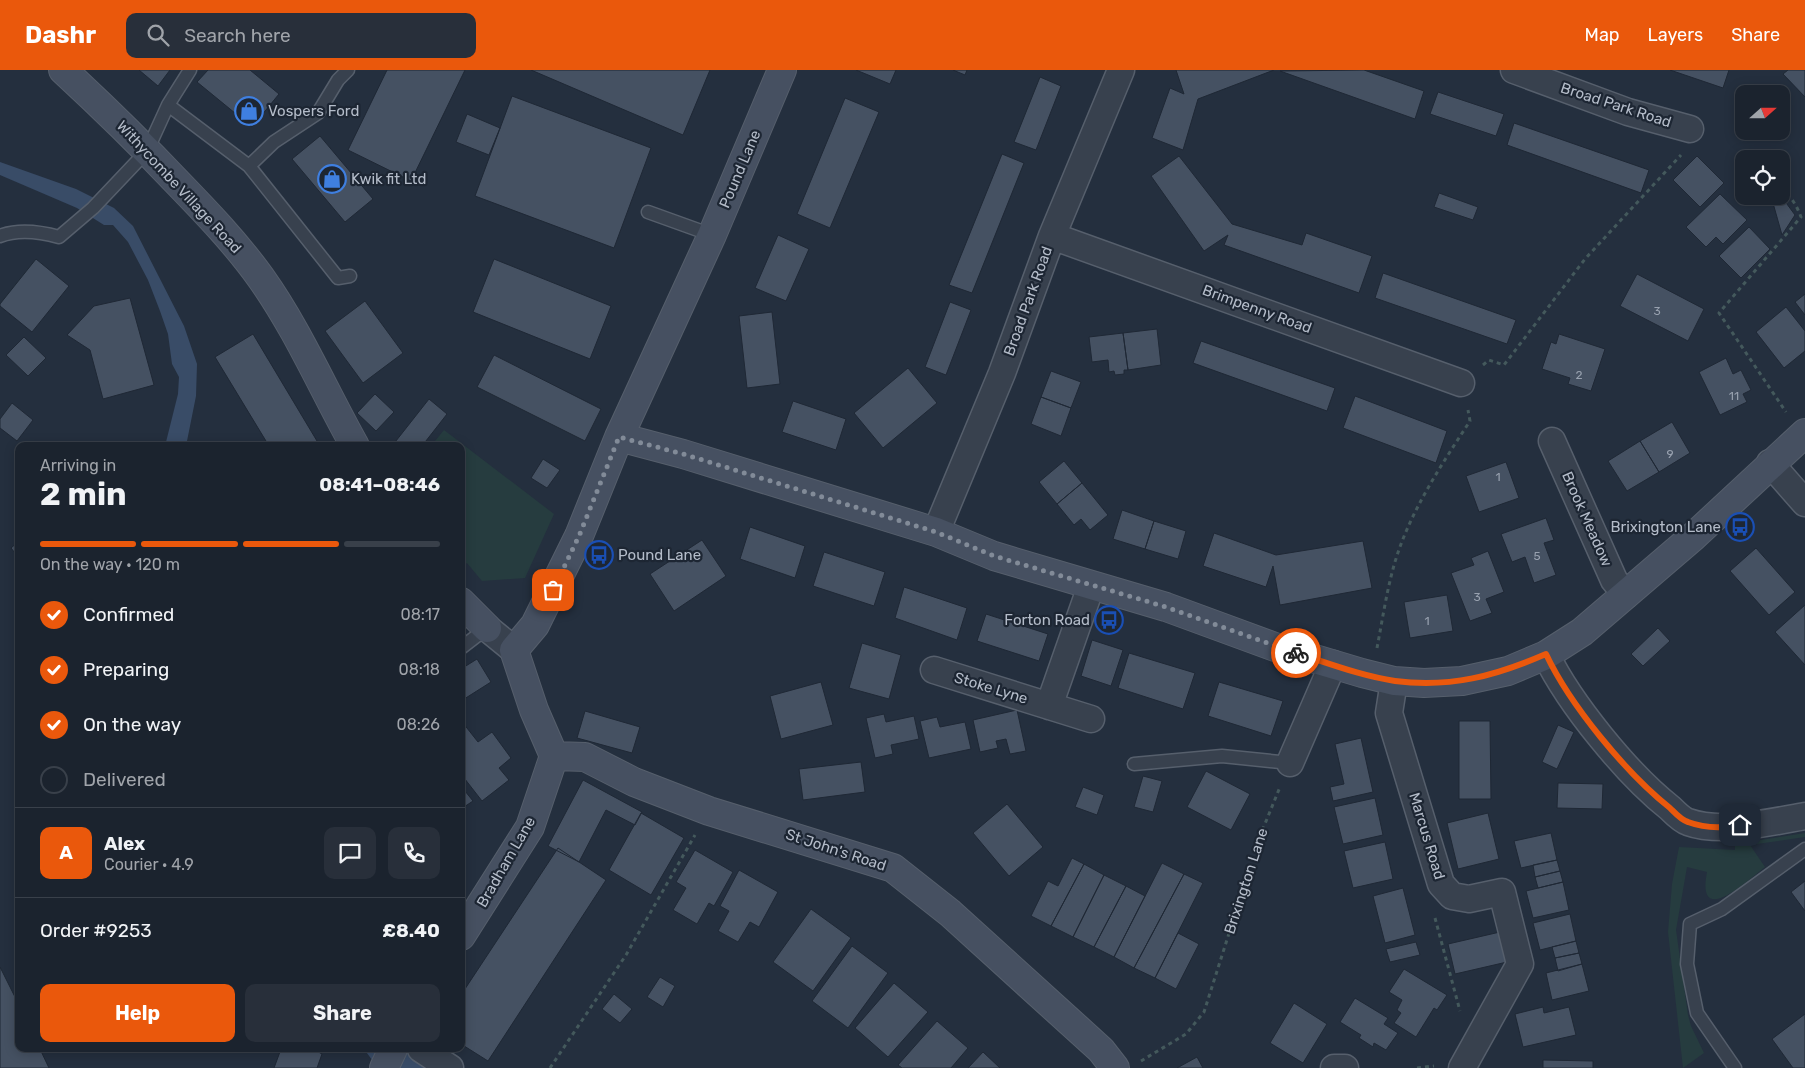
<!DOCTYPE html>
<html lang="en">
<head>
<meta charset="utf-8">
<style>
	:root { --surface:#1b232e; --page:#282f3a; --text:#f1f3f6; --muted:#a0a4aa; --line:#39404a; --accent:#ea580c }
	body { margin:0; font-family:Rubik,sans-serif; background:var(--page); color:var(--text); height:100vh; display:flex; flex-direction:column; font-size:19px; white-space:nowrap }
	* { box-sizing:border-box; margin:0 }
	p { font-size:16px; color:var(--muted) }
	.icon { flex:none; width:28px; height:28px; fill:none; stroke:currentColor; stroke-width:2; stroke-linecap:round; stroke-linejoin:round }
	.map { position:relative; flex:1; overflow:hidden }
	.panel { position:absolute; left:15px; top:372px; width:450px; height:610px; display:flex; flex-direction:column; background:var(--surface); border-radius:10px; box-shadow:0 2px 12px #0003,0 0 0 1px var(--line) }
	.panel>* { flex:none }
	.needle { width:32px; rotate:69deg }
	.buttons { position:absolute; left:1735px; top:15px; display:grid; gap:10px }
	.buttons a { display:grid; place-items:center; width:55px; height:55px; border-radius:10px; background:var(--surface); box-shadow:0 2px 12px #0003,0 0 0 1px var(--line); font-size:25px }
	.pin { position:absolute; display:grid; place-items:center; width:42px; height:42px; color:#fff; margin:-21px; border-radius:10px; box-shadow:0 2px 8px #0006 }
	.courier { position:absolute; display:grid; place-items:center; width:50px; height:50px; margin:-25px; border:4px solid #ea580c; border-radius:50%; background:#fff; color:#222; box-shadow:0 1px 6px #0007 }
	.overview em { font-style:normal; font-weight:700 }
	.overview div { display:flex; flex-direction:column-reverse }
	.overview { display:flex; align-items:center; justify-content:space-between; height:85px; padding:0 25px }
	h1 { font-size:32px; font-weight:700; line-height:38px }
	.bar { display:grid; grid-template-columns:repeat(4,1fr); gap:8px 5px; align-content:center; height:60px; padding:0 25px }
	.bar i { height:6px; border-radius:4px; background:var(--line) }
	.bar .selected { background:var(--accent) }
	.bar p { grid-column:span 4 }
	.line { display:flex; align-items:center; gap:12px; padding:0 25px; border-top:1px solid var(--line) }
	.line div { flex:1 }
	.round { display:grid; place-items:center; flex:none; width:52px; height:52px; border-radius:10px; background:var(--page) }
	ol { padding:0 25px; list-style:none }
	li { display:flex; align-items:center; gap:15px; height:55px }
	li p { margin-inline-start:auto }
	li .icon { padding:5px; border-radius:50%; background:var(--accent); color:#fff; stroke-width:4 }
	li:last-child { color:var(--muted) }
	li i { width:28px; height:28px; border:2px solid var(--line); border-radius:50% }
	.cta { display:flex; gap:10px; margin-top:auto; padding:10px 25px }
	.cta a { flex:1; height:58px; border-radius:10px; background:var(--accent); color:#fff; font-size:20px; font-weight:700; line-height:58px; text-align:center }
	.cta a+a { background:var(--page); color:var(--text) }
	header { display:flex; align-items:center; gap:30px; box-sizing:border-box; height:70px; padding:0 25px; background:var(--accent); color:#fff }
	header strong { font-size:24px }
	nav { display:flex; gap:28px; margin-inline-start:auto; font-size:18px }
	.search { width:350px; height:45px; background:var(--page); display:flex; align-items:center; gap:12px; box-sizing:border-box; padding:0 18px; border-radius:10px; color:var(--muted); font-size:19px }
	.map>svg:first-child { display:block }
	.green { fill:#263c3f }
	.water { fill:#394c67 }
	.building { fill:#455162; stroke:#1f2835 }
	.lines { fill:none; stroke-linecap:round; stroke-linejoin:round }
	.lane-casing { stroke:#565f6c; stroke-width:15 }
	.street-casing { stroke:#565f6c; stroke-width:29 }
	.secondary-casing { stroke:#565f6c; stroke-width:30 }
	.path { stroke:#44595c; stroke-width:3; stroke-dasharray:4 4; stroke-linecap:butt }
	.lane { stroke:#38414e; stroke-width:12 }
	.street { stroke:#38414e; stroke-width:26 }
	.secondary { stroke:#465061; stroke-width:28 }
	.done { stroke:#828b98; stroke-width:5; stroke-dasharray:0 9 }
	.route { stroke:#ea580c; stroke-width:6 }
	.labels { text-anchor:middle; dominant-baseline:central; stroke-width:4.5; stroke-linejoin:round; paint-order:stroke }
	.number-label { font-size:12px; fill:#98a1af }
	.street-label { font-size:15px; fill:#b4bcc9; stroke:#1d2633 }
	.poi-label { font-size:15px; fill:#b4bcc9; stroke:#1d2633; text-anchor:start }
</style>
</head>
<body>
<header>
<strong>Dashr</strong>
<div class="search"><svg class="icon" aria-label="search" viewBox="0 0 24 24"><circle cx="10" cy="10" r="6"/><path d="M15 15l6 6"/></svg>Search here</div>
<nav><a>Map</a><a>Layers</a><a>Share</a></nav>
</header>
<div class="map">
<svg width="1805" height="998" viewBox="0 0 1805 998">
	<rect width="100%" height="100%" fill="#242f3e"/>
	<path class="green" d="M444 360 554 444 525 508 482 511 467 493 461 498V376H431Z
		M1805 763V767L1750 775 1765 797C1747 811 1696 859 1707 802L1687 797 1676 860 1688 945 1691 956 1704 983 1683 998 1668 862 1672 814 1679 777 1735 780V774Z"/>
	<path class="water" d="M0 92 76 119 114 138 133 156 184 256 197 294 196 326 186 376H165L178 324 179 307 172 294 168 264 160 241 148 210 128 172 113 155H104L77 138 0 105Z
		M364 979H416L428 998H378Z"/>
	<path class="building" d="M139 0H170L158 16Z
		M208 0H250L279 24 252 57 197 12Z
		M387 0H465L411 111 348 80Z
		M531 0H710L683 65Z
		M856 0H896L890 14Z
		M953 0H967L965 5Z
		M1176 0H1274L1198 29 1183 80 1152 68 1170 18 1184 24Z
		M1364 0 1424 21 1415 49 1280 1Z
		M1670 0H1729L1723 18Z
		M1788 0H1805V27L1783 4Z
		M1040 7 1061 16 1036 80 1014 72Z
		M1438 22 1504 44 1496 66 1430 44Z
		M512 26 651 78 614 178 475 126Z
		M845 28 879 42 830 158 797 144Z
		M467 44 500 58 489 85 456 72Z
		M1514 53 1649 100 1641 123 1507 75Z
		M320 66 373 129 345 152 292 89Z
		M1002 84 1024 93 972 223 949 215Z
		M1179 86 1232 154 1302 175 1306 163 1372 186 1359 223 1224 175 1228 165 1204 181 1151 106Z
		M1697 86 1724 113 1700 137 1673 110Z
		M1439 123 1478 137 1473 150 1434 137Z
		M1720 124 1747 150 1723 174 1716 167 1706 177 1686 157Z
		M1784 130 1795 145 1782 165 1773 133Z
		M1749 157 1770 179 1741 208 1719 186Z
		M778 165 809 179 786 231 755 218Z
		M36 189 69 216 32 262 0 236V234Z
		M494 189 611 236 590 289 473 242Z
		M1383 203 1516 250 1507 274 1375 228Z
		M1637 204 1704 239 1688 271 1620 236Z
		M1805 224V245L1795 232Z
		M130 228 154 315 103 329 90 280 67 265 94 236Z
		M365 231 403 283 363 313 325 261Z
		M950 232 971 240 946 305 925 297Z
		M1786 237 1805 261V281L1784 298 1756 262Z
		M772 242 780 314 747 318 739 246Z
		M1157 259 1161 295 1128 300 1123 263Z
		M1123 263 1128 300H1124V304L1115 305 1114 301 1109 302 1108 290 1092 292 1089 267Z
		M253 264 320 376H269L215 287Z
		M1559 264 1605 279 1591 321 1568 314 1570 308 1542 299 1551 272 1556 274Z
		M24 267 46 288 28 306 6 285Z
		M1201 271 1335 318 1327 341 1193 293Z
		M494 285 601 339 585 371 477 317Z
		M1726 288 1733 304 1741 300 1751 320 1743 324 1747 332 1720 345 1699 302Z
		M908 298 937 333 883 378 854 343Z
		M1051 301 1081 312 1071 338 1041 327Z
		M375 324 394 342 376 361 357 343Z
		M1355 326 1447 361 1436 393 1343 358Z
		M1041 327 1071 338 1061 366 1031 354Z
		M429 329 447 344 422 376H392Z
		M793 331 846 349 836 380 782 362Z
		M12 333 33 350 17 371 0 358V349Z
		M1672 352 1690 383 1659 402 1640 371Z
		M1640 371 1659 402 1627 421 1608 391Z
		M543 389 560 400 547 418 531 408Z
		M1064 391 1082 413 1057 434 1039 412Z
		M1506 392 1519 428 1479 442 1466 406Z
		M1082 413 1108 445 1090 460 1081 449 1074 455 1057 434Z
		M1122 440 1154 451 1145 479 1113 469Z
		M1546 448 1554 470 1544 473 1556 505 1534 513 1525 487 1512 492 1501 464Z
		M1154 451 1186 461 1178 489 1145 479Z
		M750 457 805 476 795 508 740 489Z
		M1214 463 1276 485 1363 471 1372 518 1280 535 1273 496 1266 517 1203 496Z
		M702 470 726 506 674 541 650 504Z
		M19 471V488L11 478Z
		M1756 478 1795 522 1769 545 1730 501Z
		M1488 481 1504 522 1486 529 1492 543 1470 551 1451 503 1474 495 1471 488Z
		M824 482 885 502 874 536 813 516Z
		M904 517 967 538 957 570 895 548Z
		M1447 525 1453 561 1410 568 1404 532Z
		M1805 535V595L1775 562Z
		M986 544 1048 564 1039 591 977 571Z
		M1658 558 1670 571 1643 596 1631 584Z
		M1092 570 1123 580 1111 616 1081 606Z
		M862 573 901 585 889 629 849 618Z
		M1129 583 1195 603 1183 639 1118 618Z
		M477 589 491 612 461 631V599Z
		M821 612 833 655 781 669 770 626Z
		M1219 612 1283 631 1271 666 1208 646Z
		M1017 640 1026 681 1010 684 1006 669 996 671 998 678 980 682 973 650Z
		M585 641 640 657 632 683 577 668Z
		M884 644 886 652 914 646 919 669 891 675 893 684 875 688 866 648Z
		M937 647 940 657 965 652 971 679 929 688 920 651Z
		M1459 651H1490L1491 729H1459Z
		M463 653 478 672 492 662 511 688 499 698 509 710 482 731 461 704Z
		M1558 655 1574 662 1557 699 1542 692Z
		M1361 668 1373 722 1333 731 1330 717 1344 714 1335 674Z
		M861 692 865 722 803 730 799 699Z
		M1206 701 1250 724 1231 760 1187 737Z
		M1143 706 1162 711 1153 742 1134 737Z
		M583 710 642 742 635 755 606 740 579 792 548 776Z
		M1558 713 1603 714 1602 739 1557 738Z
		M461 716 473 731 461 739Z
		M1083 717 1104 725 1097 745 1075 737Z
		M1375 728 1383 765 1343 774 1334 737Z
		M1007 734 1043 777 1009 806 973 763Z
		M641 743 684 768 651 825 609 800Z
		M1488 743 1499 789 1458 799 1447 753Z
		M1551 763 1557 790 1521 798 1514 771Z
		M1385 772 1393 809 1353 818 1344 781Z
		M558 778 606 810 488 991 461 974V925Z
		M695 780 733 802 714 836 709 833 697 854 673 840 686 818 676 812Z
		M1072 788 1084 794 1051 856 1031 846 1048 811 1058 816Z
		M1557 790 1560 801 1535 807 1533 795Z
		M1162 793 1184 804 1134 898 1114 887Z
		M1084 794 1104 805 1073 867 1051 856Z
		M739 800 778 822 759 857 750 852 738 872 718 861 729 841 720 836Z
		M1560 801 1563 812 1538 818 1535 807Z
		M1184 804 1203 813 1155 908 1134 898Z
		M1104 805 1126 816 1094 877 1073 867Z
		M1805 811V841L1791 822Z
		M1563 812 1569 840 1533 848 1526 821Z
		M1126 816 1145 826 1114 887 1094 877Z
		M1403 818 1415 865 1385 873 1373 826Z
		M811 839 851 868 813 921 773 892Z
		M1570 844 1576 871 1540 880 1533 853Z
		M1500 862 1507 892 1455 904 1448 874Z
		M1178 863 1199 874 1176 919 1155 908Z
		M1576 871 1579 883 1555 888 1552 877Z
		M1416 872 1420 885 1390 892 1386 879Z
		M852 876 888 903 848 958 812 931Z
		M1579 883 1582 894 1558 901 1555 888Z
		M1582 894 1589 921 1552 930 1546 903Z
		M0 897 19 935V979H40L49 998H0Z
		M1404 899 1447 925 1437 940 1434 938 1416 967 1394 953 1401 943 1397 940 1402 930 1389 922Z
		M660 907 675 916 663 937 647 927Z
		M894 913 928 942 888 987 855 958Z
		M614 924 632 939 620 953 602 939Z
		M1355 928 1388 948 1384 954 1398 963 1386 980 1374 973 1373 977 1359 968 1361 965 1340 952Z
		M1294 933 1327 954 1303 993 1270 973Z
		M1543 937 1544 943 1569 937 1576 965 1523 977 1515 944Z
		M1805 944V998H1793L1772 969Z
		M937 951 968 978 951 998H902L898 995Z
		M281 979H313L322 984 317 998H274Z
		M983 982 1000 998H968Z
		M1197 987 1203 998H1177Z
		M1543 990 1593 991V998H1543Z"/>
	<g class="lines">
		<defs>
			<path id="lane" d="M190 0 168 35 249 96
				M348 0 338 10 318 43 274 72 249 96 338 208 350 206
				M648 142 712 165
				M0 166C18 159 41 162 59 167L93 138 147 81 168 35
				M461 578 487 558
				M1134 694 1222 686 1290 693
				M1735 998 1697 943 1687 894 1690 854 1722 839 1805 779"/>
			<path id="street" d="M1514 0 1628 42 1690 59
				M1052 166 1461 313
				M1552 371 1614 510 1626 525
				M1770 393 1805 433
				M936 462 1002 303 1052 166 1121 0
				M487 558 514 580
				M1546 585C1570 634 1627 704 1670 738 1675 743 1682 750 1688 752 1721 764 1771 752 1805 746
				M934 600 1091 649
				M1394 611 1389 643 1441 814 1452 826 1469 829 1502 822 1520 894 1462 998
				M1049 636 1091 516
				M1290 693 1333 594
				M421 979 450 998
				M1334 998H1345"/>
			<path id="secondary" d="M63 0C102 36 140 73 176 111 206 142 236 173 261 208 298 260 324 321 355 376
				M619 367 683 384 936 462 994 486 1166 537 1275 577 1362 603 1394 611 1424 613 1462 611 1508 601 1546 585 1582 562 1694 466 1805 363
				M461 532 487 558
				M554 686 534 640 514 580 535 555 579 466 619 367 712 165 782 0
				M554 686 585 687 634 712 709 741 893 798 950 843 1101 980 1115 998
				M461 866 530 757 554 686
				M384 998 393 979"/>
		</defs>
		<use href="#lane" class="lane-casing"/>
		<use href="#street" class="street-casing"/>
		<use href="#secondary" class="secondary-casing"/>
		<path class="path" d="M1781 119C1791 126 1797 136 1801 147L1719 243 1786 342
			M1483 295 1489 290 1504 295 1585 189 1681 85
			M1377 578C1382 552 1386 525 1393 499 1407 446 1440 397 1470 351L1468 340
			M1435 848 1460 941
			M1141 991 1186 964 1204 942 1260 766 1280 717
			M550 998 626 885 695 765
			M1417 998 1434 996"/>
		<use href="#lane" class="lane"/>
		<use href="#street" class="street"/>
		<use href="#secondary" class="secondary"/>
	</g>
	<g class="lines">
		<path class="done" d="M553 520 579 466 619 367 683 384 936 462 994 486 1166 537 1296 583"/>
		<path class="route" d="M1296 583C1328 593 1361 606 1395 611 1451 618 1495 606 1546 584 1570 635 1626 703 1670 738 1675 743 1681 750 1688 752 1704 758 1724 758 1740 755"/>
	</g>
	<defs>
		<symbol id="shop-ring" viewBox="-11 -11 22 22"><circle r="9.5" fill="#1d2633" stroke="#3f7fe0" stroke-width="1.5"/><path d="M-5-2.5h2.3a2.7 3.5 0 0 1 5.4 0H5L5.5 6h-11ZM-1.5-2.5h3a1.5 2.3 0 0 0-3 0Z" fill="#3f7fe0"/></symbol>
		<symbol id="bus-ring" viewBox="-11 -11 22 22"><circle r="9.5" fill="#1d2633" stroke="#1a4fb4" stroke-width="1.5"/><path d="M-5-6H5V4H4V6H2V4H-2V6H-4V4H-5ZM-3.5-4V0h7V-4ZM-3.5 1.2v1.5H-2V1.2ZM2 1.2v1.5H3.5V1.2Z" fill="#1a4fb4"/></symbol>
	</defs>
	<g fill-rule="evenodd">
		<use href="#shop-ring" x="233" y="25" width="32" height="32"/>
		<use href="#shop-ring" x="316" y="93" width="32" height="32"/>
		<use href="#bus-ring" x="1724" y="441" width="32" height="32"/>
		<use href="#bus-ring" x="583" y="469" width="32" height="32"/>
		<use href="#bus-ring" x="1093" y="534" width="32" height="32"/>
	</g>
	<g class="labels">
		<g class="number-label">
			<text x="1657" y="241">3</text>
			<text x="1579" y="305">2</text>
			<text x="1734" y="326">11</text>
			<text x="1670" y="384">9</text>
			<text x="1498" y="407">1</text>
			<text x="1537" y="486">5</text>
			<text x="1477" y="527">3</text>
			<text x="1427" y="551">1</text>
		</g>
		<g class="street-label">
			<text transform="translate(1616 35) rotate(18)">Broad Park Road</text>
			<text transform="translate(740 99) rotate(-67)">Pound Lane</text>
			<text transform="translate(179 117) rotate(47)">Withycombe Village Road</text>
			<text transform="translate(1028 231) rotate(-70)">Broad Park Road</text>
			<text transform="translate(1257 239) rotate(20)">Brimpenny Road</text>
			<text transform="translate(1587 449) rotate(66)">Brook Meadow</text>
			<text transform="translate(991 618) rotate(17)">Stoke Lyne</text>
			<text transform="translate(1427 766) rotate(73)">Marcus Road</text>
			<text transform="translate(836 780) rotate(18)">St John's Road</text>
			<text transform="translate(506 792) rotate(-60)">Bradham Lane</text>
			<text transform="translate(1246 811) rotate(-72)">Brixington Lane</text>
		</g>
		<g class="poi-label">
			<text x="268" y="41">Vospers Ford</text>
			<text x="351" y="109">Kwik fit Ltd</text>
			<text x="1721" y="457" text-anchor="end">Brixington Lane</text>
			<text x="618" y="485">Pound Lane</text>
			<text x="1090" y="550" text-anchor="end">Forton Road</text>
		</g>
	</g>
</svg>
<div class="buttons">
<a><svg class="needle" viewBox="-14 -14 28 28"><path d="M0-13l5 13h-10z" fill="#e53935"/><path d="M0 13l5-13h-10z" fill="#a0a4aa"/></svg></a>
<a><svg class="icon" aria-label="locate" viewBox="0 0 24 24"><circle cx="12" cy="12" r="6"/><path d="M12 2v4M12 18v4M2 12h4M18 12h4"/></svg></a>
</div>
<div class="pin" style="left:553px;top:520px;background:#ea580c"><svg class="icon" aria-label="bag" viewBox="0 0 24 24"><path d="M5 8h14l-1 12H6zM9 8a3 3 0 0 1 6 0"/></svg></div>
<div class="pin" style="left:1740px;top:755px;background:#1f2937"><svg class="icon" aria-label="home" viewBox="0 0 24 24"><path d="M3 11l9-7 9 7M6 9v11h12V9"/></svg></div>
<div class="courier" style="left:1296px;top:583px"><svg class="icon" aria-label="bike" viewBox="0 0 24 24"><circle cx="6" cy="16" r="4"/><circle cx="18" cy="16" r="4"/><path d="M6 16l4-8h5l3 8M10 8l3 8H6M13 5h3"/></svg></div>
<section class="panel">
<div class="overview"><div><h1>2 min</h1><p>Arriving in</p></div><em>08:41–08:46</em></div>
<div class="bar"><i class="selected"></i><i class="selected"></i><i class="selected"></i><i></i><p>On the way · 120 m</p></div>
<ol>
<li><svg class="icon" aria-label="check" viewBox="0 0 24 24"><path d="M5 12l5 5 9-10"/></svg>Confirmed<p>08:17</p></li>
<li><svg class="icon" aria-label="check" viewBox="0 0 24 24"><path d="M5 12l5 5 9-10"/></svg>Preparing<p>08:18</p></li>
<li><svg class="icon" aria-label="check" viewBox="0 0 24 24"><path d="M5 12l5 5 9-10"/></svg>On the way<p>08:26</p></li>
<li><i></i>Delivered</li>
</ol>
<div class="line" style="height:90px"><b class="round" style="background:var(--accent);color:#fff">A</b><div><b>Alex</b><p>Courier · 4.9</p></div><a class="round"><svg class="icon" aria-label="chat" viewBox="0 0 24 24"><path d="M4 5h16v11H9l-5 4z"/></svg></a><a class="round"><svg class="icon" aria-label="phone" viewBox="0 0 24 24"><path d="M5 4h4l2 5-3 2q2 4 5 5l2-3 5 2v4C11 20 4 13 5 4z"/></svg></a></div>
<div class="line" style="height:65px"><div>Order #9253</div><b>£8.40</b></div>
<div class="cta"><a>Help</a><a>Share</a></div>
</section>
</div>
</body>
</html>
